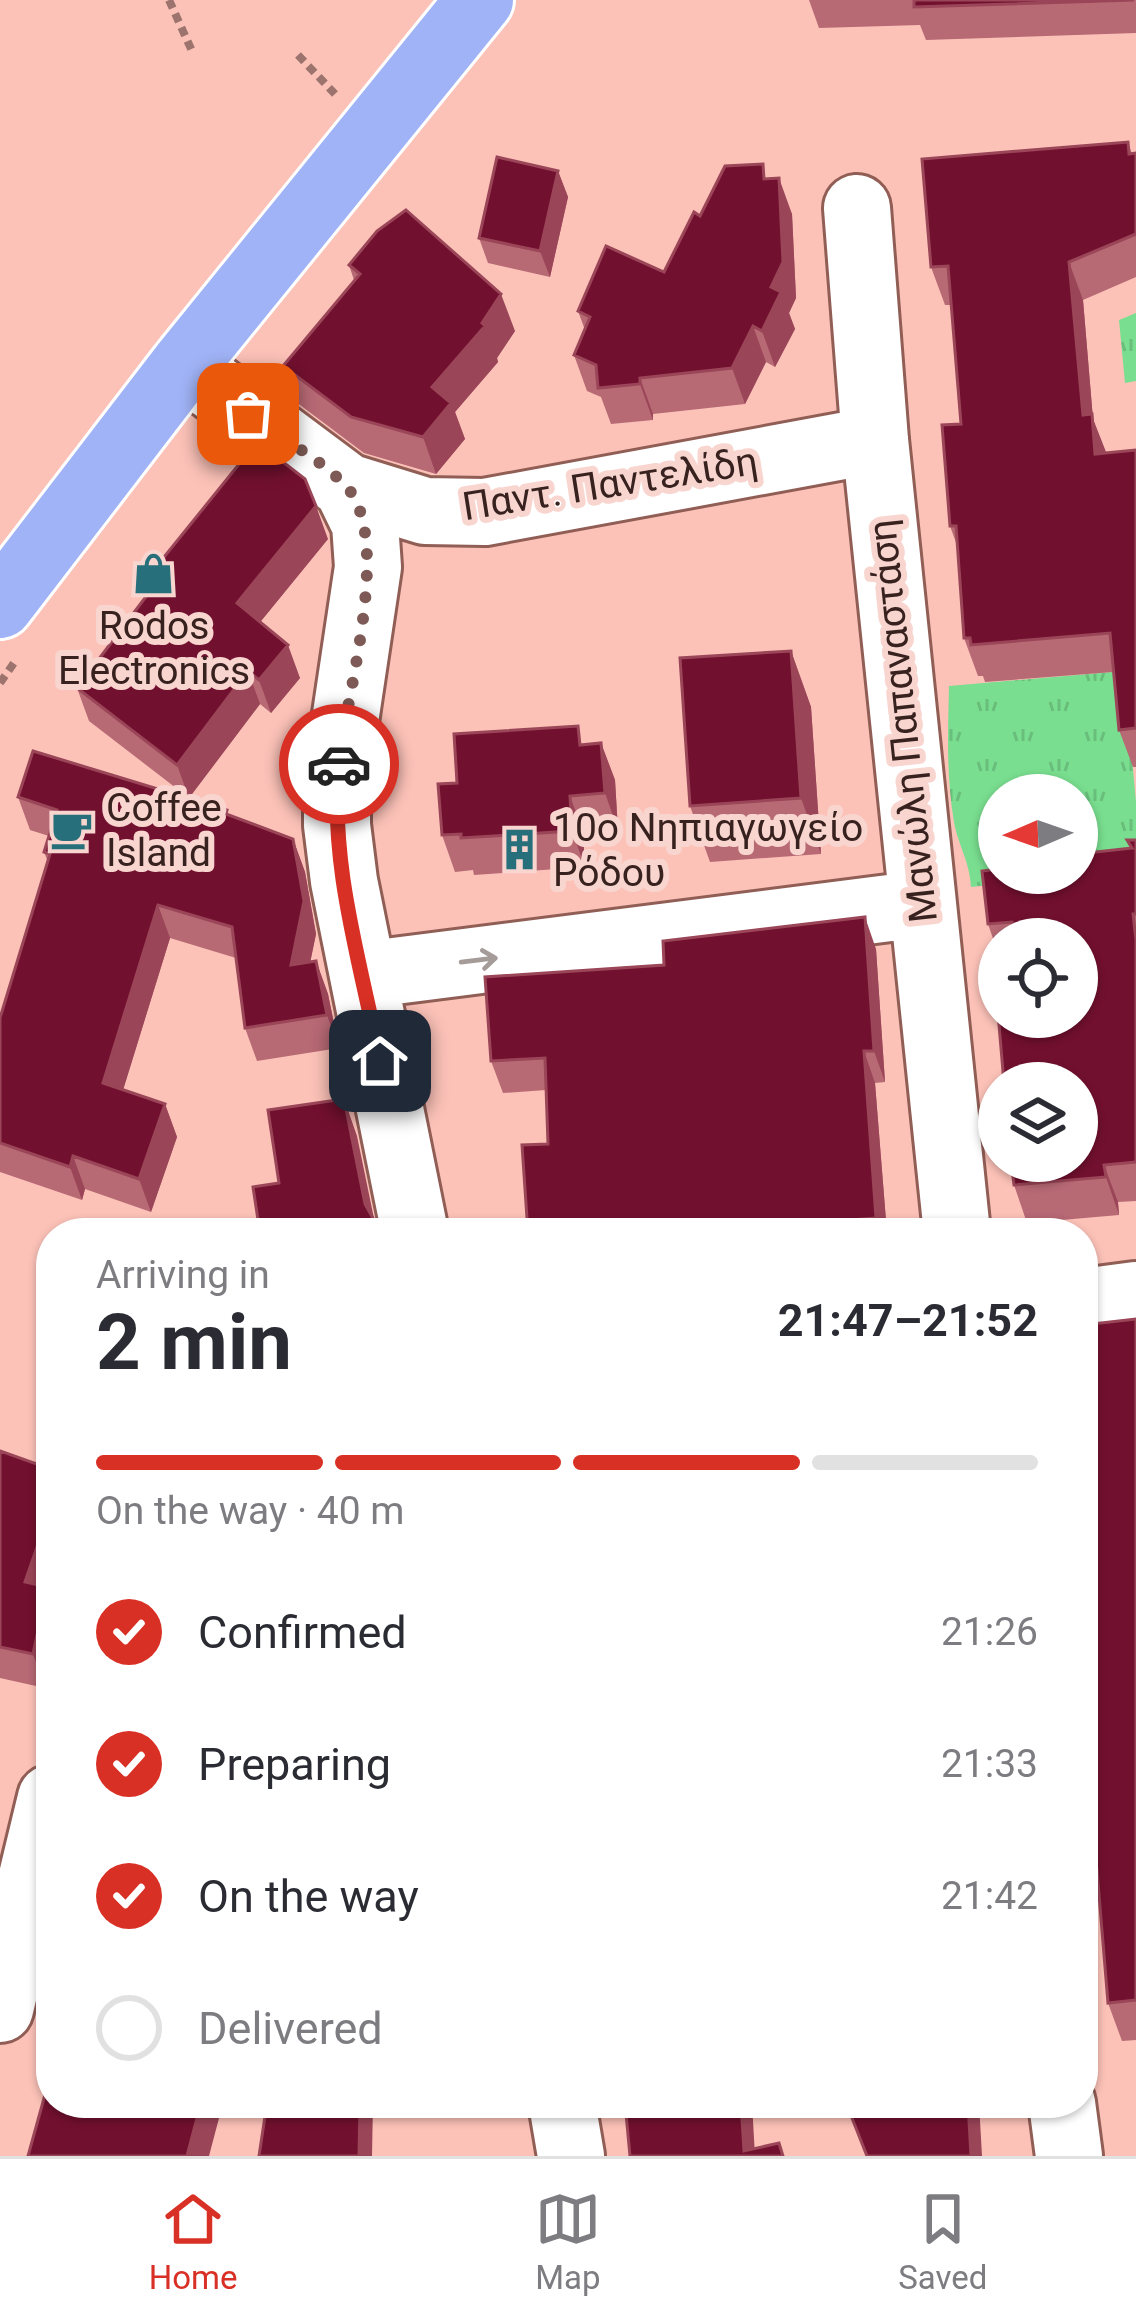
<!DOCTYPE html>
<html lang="en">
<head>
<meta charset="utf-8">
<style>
	:root { --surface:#fff; --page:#f2f2f3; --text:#2b2b33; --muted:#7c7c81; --line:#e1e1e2; --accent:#d93025 }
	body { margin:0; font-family:Roboto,sans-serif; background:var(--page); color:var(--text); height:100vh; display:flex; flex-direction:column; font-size:45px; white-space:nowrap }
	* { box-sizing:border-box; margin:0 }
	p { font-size:39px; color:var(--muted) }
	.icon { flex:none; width:66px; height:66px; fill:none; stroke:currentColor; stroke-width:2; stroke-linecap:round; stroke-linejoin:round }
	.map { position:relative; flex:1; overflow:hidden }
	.side { position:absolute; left:36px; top:1218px; width:1062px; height:900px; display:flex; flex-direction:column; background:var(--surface); border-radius:48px; box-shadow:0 3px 9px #0004 }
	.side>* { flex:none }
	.needle { width:78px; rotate:268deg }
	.tools { position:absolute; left:978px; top:774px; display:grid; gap:24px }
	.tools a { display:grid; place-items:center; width:120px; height:120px; border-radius:50%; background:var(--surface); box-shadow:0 3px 9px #0004; font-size:60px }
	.pin { position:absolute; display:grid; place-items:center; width:102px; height:102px; color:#fff; margin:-51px; border-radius:24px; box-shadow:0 6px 18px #0006 }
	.courier { position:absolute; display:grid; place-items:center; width:120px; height:120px; margin:-60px; border:9px solid #d93025; border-radius:50%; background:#fff; color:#222; box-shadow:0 3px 15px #0007 }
	.overview em { font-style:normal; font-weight:700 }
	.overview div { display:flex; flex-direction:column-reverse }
	.overview { display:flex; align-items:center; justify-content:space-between; height:204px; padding:0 60px }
	h1 { font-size:78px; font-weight:700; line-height:90px }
	.bar { display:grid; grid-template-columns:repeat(4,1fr); gap:18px 12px; align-content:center; height:144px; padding:0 60px }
	.bar i { height:15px; border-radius:9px; background:var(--line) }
	.bar .on { background:var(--accent) }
	.bar p { grid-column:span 4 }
	ol { padding:0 60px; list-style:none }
	li { display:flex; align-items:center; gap:36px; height:132px }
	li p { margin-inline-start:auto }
	li .icon { padding:12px; border-radius:50%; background:var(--accent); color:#fff; stroke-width:4 }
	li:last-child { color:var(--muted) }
	li i { width:66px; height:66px; border:6px solid var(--line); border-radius:50% }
	.menu { display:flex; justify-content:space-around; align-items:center; height:168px; border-top:3px solid var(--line); background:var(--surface); font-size:33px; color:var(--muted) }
	.menu a { display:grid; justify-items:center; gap:6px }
	.menu .on { color:var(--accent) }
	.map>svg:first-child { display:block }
	.grass { fill:url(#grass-tufts); fill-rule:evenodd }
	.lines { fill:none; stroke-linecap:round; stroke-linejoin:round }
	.minor-casing { stroke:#915e56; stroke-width:72 }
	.major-casing { stroke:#fff; stroke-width:72 }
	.path { stroke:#9c746d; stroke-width:8; stroke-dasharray:9 6; stroke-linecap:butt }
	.minor { stroke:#fff; stroke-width:66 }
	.major { stroke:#a0b3f6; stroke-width:66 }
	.wall { fill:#b76974 }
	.shaded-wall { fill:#9b4558 }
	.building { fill:#72102f; stroke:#9b4558; stroke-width:3 }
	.oneway { stroke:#a59c9a }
	.done { stroke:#7d5a55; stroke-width:12; stroke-dasharray:0 21.6 }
	.route { stroke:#d93025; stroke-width:15 }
	.labels { text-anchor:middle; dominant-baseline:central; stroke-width:12; stroke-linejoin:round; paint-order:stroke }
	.street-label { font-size:39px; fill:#38221f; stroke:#f9d5cf }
	.poi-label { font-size:39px; fill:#38221f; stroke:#f9d5cf; text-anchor:start }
</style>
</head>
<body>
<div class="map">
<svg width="1136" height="2156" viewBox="0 0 1136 2156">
	<defs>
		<pattern id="grass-tufts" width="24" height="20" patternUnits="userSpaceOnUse" patternTransform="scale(3)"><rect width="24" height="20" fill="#79de8f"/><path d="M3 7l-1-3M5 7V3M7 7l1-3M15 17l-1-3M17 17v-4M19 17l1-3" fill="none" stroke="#69be7b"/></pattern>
	</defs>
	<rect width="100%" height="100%" fill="#fcc2b8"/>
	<path class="grass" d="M1136 313V381L1125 383 1119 320Z
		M1124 671 1136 802V869L971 887C970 862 958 845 954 822 946 774 948 733 949 686ZM999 795H1077V873H999Z"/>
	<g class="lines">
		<defs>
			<path id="minor" d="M857 208 875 440 957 1233
				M184 365 347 487 425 511 485 512 875 440
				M347 487 365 524 368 567 337 775V825L344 881 415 1233
				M363 975 921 904
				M1083 1302 1136 1295
				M0 2009 51 1798
				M562 2103 571 2156
				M1062 2103 1069 2156"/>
			<path id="major" d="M0 605 184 365 480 0"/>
		</defs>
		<use href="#minor" class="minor-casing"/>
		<use href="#major" class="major-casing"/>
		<path class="path" d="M169 0 192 51
			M298 55 335 94
			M0 683 16 660"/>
		<use href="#minor" class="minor"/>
		<use href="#major" class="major"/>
	</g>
	<path class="wall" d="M809 0H1136V33L926 40 920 25 819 28Z
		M1128 142 1132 154 1136 153V277L1083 300 1093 419 1106 453 1136 450V767H1133L1119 730 1113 672 985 682 983 676H978L964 638 958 548 950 526 961 424 951 305H945L931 267Z
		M558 171 568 197 550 277 488 263 479 238Z
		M769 179 792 214 796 298 789 313 795 329 775 367 766 362 745 404 653 414V420L611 424 601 397 587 391 574 355 585 330 578 311 664 272 700 216Z
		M349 265 515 331 497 358 498 362 455 412 465 439 436 474 364 453 296 402 283 366 354 280Z
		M328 539 260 622 300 678 271 713 260 704 189 798 89 721 77 688 147 596 143 583Z
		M791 651 811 707 821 854 710 862 690 806Z
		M601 743 615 780 618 830 583 832 585 867 474 875 473 870 455 872 442 835 457 783 585 745Z
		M18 797 228 815 293 839 305 872 316 934 310 962 316 961 328 994 339 1048 257 1061 245 1028 236 958 170 938 123 1090 165 1104 177 1137 151 1212 85 1189 82 1200 0 1172V1018L48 862 44 852 49 836 30 830Z
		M1127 840H1136V1201L1118 1202 1119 1215 1027 1223 1014 1185 1077 1017V939H999V956L988 924 999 873 1130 849Z
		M876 949 885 1082 875 1083 887 1233H528L548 1144 546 1090 503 1093 491 1061 664 965Z
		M1136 1319V2040L1122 2041 1108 2003Z
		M0 1451 51 1469V1576L47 1587 51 1597V1661L45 1688 0 1678Z"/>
	<path class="shaded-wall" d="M558 171 568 197 550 277 540 251Z
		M779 178 792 214 796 298 789 313 795 329 775 367 762 331 771 287Z
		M1069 262 1083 300 1093 419 1106 452 1095 454 1083 415Z
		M501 294 515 331 497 358 498 362 455 412 465 439 436 474 423 437 432 387 482 323Z
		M753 326 766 362 745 404 732 368Z
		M640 378 653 414V420L640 384Z
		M316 506 328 539 249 636 237 603Z
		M288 645 300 678 271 713 259 680Z
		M791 651 811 707 821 854 801 798Z
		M248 671 260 704 189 798 177 765Z
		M601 743 615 780 618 830 605 793Z
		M570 796 583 832 585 867 572 831Z
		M293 839 305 872 316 934 303 998 291 965Z
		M158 905 170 938 115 1116 103 1083Z
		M865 917 876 949 885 1082 874 1051Z
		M316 961 328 994 339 1048 327 1015Z
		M864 1051 875 1083 887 1233H882L876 1218Z
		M344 1099 357 1136 377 1233 365 1204Z
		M165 1104 177 1137 151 1212 139 1179Z
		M73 1156 85 1189 82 1200 70 1167Z
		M1104 1165 1118 1202 1119 1215 1106 1177Z
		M51 1506V1576L47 1587 51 1597V1661L45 1688 33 1654 25 1582Z
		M201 2103H223L209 2156H187Z
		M360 2103H373L372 2156H359Z
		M741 2103H752L755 2156 744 2151Z
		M968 2103H979L982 2156H971Z"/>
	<path class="building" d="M914 0H1134L914 7Z
		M1128 142 1129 154 1136 153V234L1069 262 1083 415 1092 414 1095 454 1136 450V728L1119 730 1110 633 971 645 970 638H964L956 526H950L942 425 961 424 948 266 931 267 922 159Z
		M497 157 558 171 540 251 479 238Z
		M763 164 764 179 779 178 783 262 771 287 781 292 762 331 753 326 732 368 640 378V384L598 388 596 365 574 355 590 317 578 311 606 246 664 272 694 212 700 216 725 166Z
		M406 210 501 294 482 323 485 326 432 387 451 403 423 437 351 417 283 366 360 274 349 265 377 231Z
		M257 442 305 479 316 506 237 603 288 645 259 680 248 671 177 765 77 688 151 590 143 583Z
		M791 651 801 798 690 806 680 658Z
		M578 726 580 745 601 743 605 793 570 796 572 831 461 838V834L442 835 438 784 457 783 454 734Z
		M33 751 227 810 226 814 293 839 304 901 291 965 316 961 327 1015 245 1028 232 927 158 905 103 1083 165 1104 139 1179 73 1156 70 1167 0 1143V1018L50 854 44 852 57 810 18 797Z
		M1127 840H1136V914H1133L1136 940V1162L1104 1165 1106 1177 1014 1185 1011 1161H1077V1083H1004L998 1013 999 1017H1077V939H1013L1012 922 988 924 982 871 999 869V873H1077V854L1132 848Z
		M865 917 874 1051H864L876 1218 697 1232 696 1221 528 1233 522 1145 548 1144 545 1058 491 1061 485 977 664 965 663 941Z
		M344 1099 365 1204 375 1222 392 1233H260L253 1187 279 1183 268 1110Z
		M1136 1319V2000L1108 2003 1083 1701V1325Z
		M0 1451 51 1469V1506L25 1582 47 1587 33 1654 0 1647Z
		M51 2073V2103H201L187 2156H28Z
		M267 2103H360L359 2156H259Z
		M625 2103H741L744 2151 779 2143 783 2156H630Z
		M850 2103H968L971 2156H867L850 2113Z"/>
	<defs><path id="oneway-shaft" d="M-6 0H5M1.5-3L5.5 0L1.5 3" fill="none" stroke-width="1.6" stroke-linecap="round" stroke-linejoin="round" transform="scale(3)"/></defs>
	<use class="oneway" href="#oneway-shaft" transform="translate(479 960) rotate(-7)"/>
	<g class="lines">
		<path class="done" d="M248 414C279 437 319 458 345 485 395 537 345 697 339 764"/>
		<path class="route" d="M339 764C329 864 361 964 380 1061"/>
	</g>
	<defs>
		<symbol id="shop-bare" viewBox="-9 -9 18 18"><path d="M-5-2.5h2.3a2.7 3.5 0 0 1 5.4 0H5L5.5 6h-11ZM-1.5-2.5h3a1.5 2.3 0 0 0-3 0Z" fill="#276f7a" stroke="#f9d5cf" stroke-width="2.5" paint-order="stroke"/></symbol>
		<symbol id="cafe-bare" viewBox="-9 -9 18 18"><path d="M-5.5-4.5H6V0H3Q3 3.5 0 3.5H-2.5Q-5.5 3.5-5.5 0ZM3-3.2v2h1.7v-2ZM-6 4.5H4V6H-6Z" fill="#276f7a" stroke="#f9d5cf" stroke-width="2.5" paint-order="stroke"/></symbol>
		<symbol id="building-bare" viewBox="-9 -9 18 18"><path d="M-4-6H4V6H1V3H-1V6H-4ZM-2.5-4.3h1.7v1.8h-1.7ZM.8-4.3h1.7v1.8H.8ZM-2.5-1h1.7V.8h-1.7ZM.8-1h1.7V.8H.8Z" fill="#276f7a" stroke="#f9d5cf" stroke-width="2.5" paint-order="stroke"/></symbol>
	</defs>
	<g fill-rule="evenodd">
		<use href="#shop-bare" x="124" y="544" width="59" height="59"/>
		<use href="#cafe-bare" x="42" y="800" width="59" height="59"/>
		<use href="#building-bare" x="490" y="820" width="59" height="59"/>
	</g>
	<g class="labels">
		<g class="street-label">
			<text transform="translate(610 484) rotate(-9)">Παντ. Παντελίδη</text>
			<text transform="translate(903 721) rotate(-96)">Μανώλη Παπαναστάση</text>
		</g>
		<g class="poi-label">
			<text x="154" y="626" text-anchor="middle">Rodos<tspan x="154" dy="45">Electronics</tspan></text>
			<text x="106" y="808">Coffee<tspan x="106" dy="45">Island</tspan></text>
			<text x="553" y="828">10ο Νηπιαγωγείο<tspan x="553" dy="45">Ρόδου</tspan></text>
		</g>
	</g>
</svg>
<div class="tools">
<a><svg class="needle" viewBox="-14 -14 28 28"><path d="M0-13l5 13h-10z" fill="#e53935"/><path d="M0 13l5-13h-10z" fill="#7c7c81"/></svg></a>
<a><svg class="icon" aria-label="locate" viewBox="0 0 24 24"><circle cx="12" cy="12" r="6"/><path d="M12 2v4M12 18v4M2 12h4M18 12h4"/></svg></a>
<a><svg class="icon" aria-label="layers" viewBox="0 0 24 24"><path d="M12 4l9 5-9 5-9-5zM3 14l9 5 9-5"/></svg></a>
</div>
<div class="pin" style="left:248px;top:414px;background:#ea580c"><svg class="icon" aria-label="bag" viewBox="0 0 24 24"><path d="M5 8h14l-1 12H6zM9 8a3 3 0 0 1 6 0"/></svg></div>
<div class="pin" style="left:380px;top:1061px;background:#1f2937"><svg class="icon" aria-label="home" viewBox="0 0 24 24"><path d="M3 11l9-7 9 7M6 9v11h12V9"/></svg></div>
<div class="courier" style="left:339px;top:764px"><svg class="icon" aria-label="car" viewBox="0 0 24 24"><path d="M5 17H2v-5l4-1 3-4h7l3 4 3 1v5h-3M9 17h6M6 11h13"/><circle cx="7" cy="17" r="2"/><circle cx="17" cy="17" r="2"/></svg></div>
<section class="side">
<div class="overview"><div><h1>2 min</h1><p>Arriving in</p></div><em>21:47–21:52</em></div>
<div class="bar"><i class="on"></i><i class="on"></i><i class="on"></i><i></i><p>On the way · 40 m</p></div>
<ol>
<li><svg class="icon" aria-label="check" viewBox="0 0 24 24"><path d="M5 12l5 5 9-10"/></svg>Confirmed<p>21:26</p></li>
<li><svg class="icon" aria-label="check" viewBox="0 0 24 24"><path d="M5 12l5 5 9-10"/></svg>Preparing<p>21:33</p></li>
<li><svg class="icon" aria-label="check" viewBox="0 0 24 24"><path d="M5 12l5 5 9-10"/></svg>On the way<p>21:42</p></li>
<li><i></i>Delivered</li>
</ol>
</section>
</div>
<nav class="menu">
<a class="on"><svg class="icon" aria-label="home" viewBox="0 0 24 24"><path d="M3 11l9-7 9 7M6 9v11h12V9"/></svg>Home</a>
<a><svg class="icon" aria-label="map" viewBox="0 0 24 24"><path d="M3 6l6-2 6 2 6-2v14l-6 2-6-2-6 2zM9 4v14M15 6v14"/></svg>Map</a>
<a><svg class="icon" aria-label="saved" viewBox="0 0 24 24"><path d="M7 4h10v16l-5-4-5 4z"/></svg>Saved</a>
</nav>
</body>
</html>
